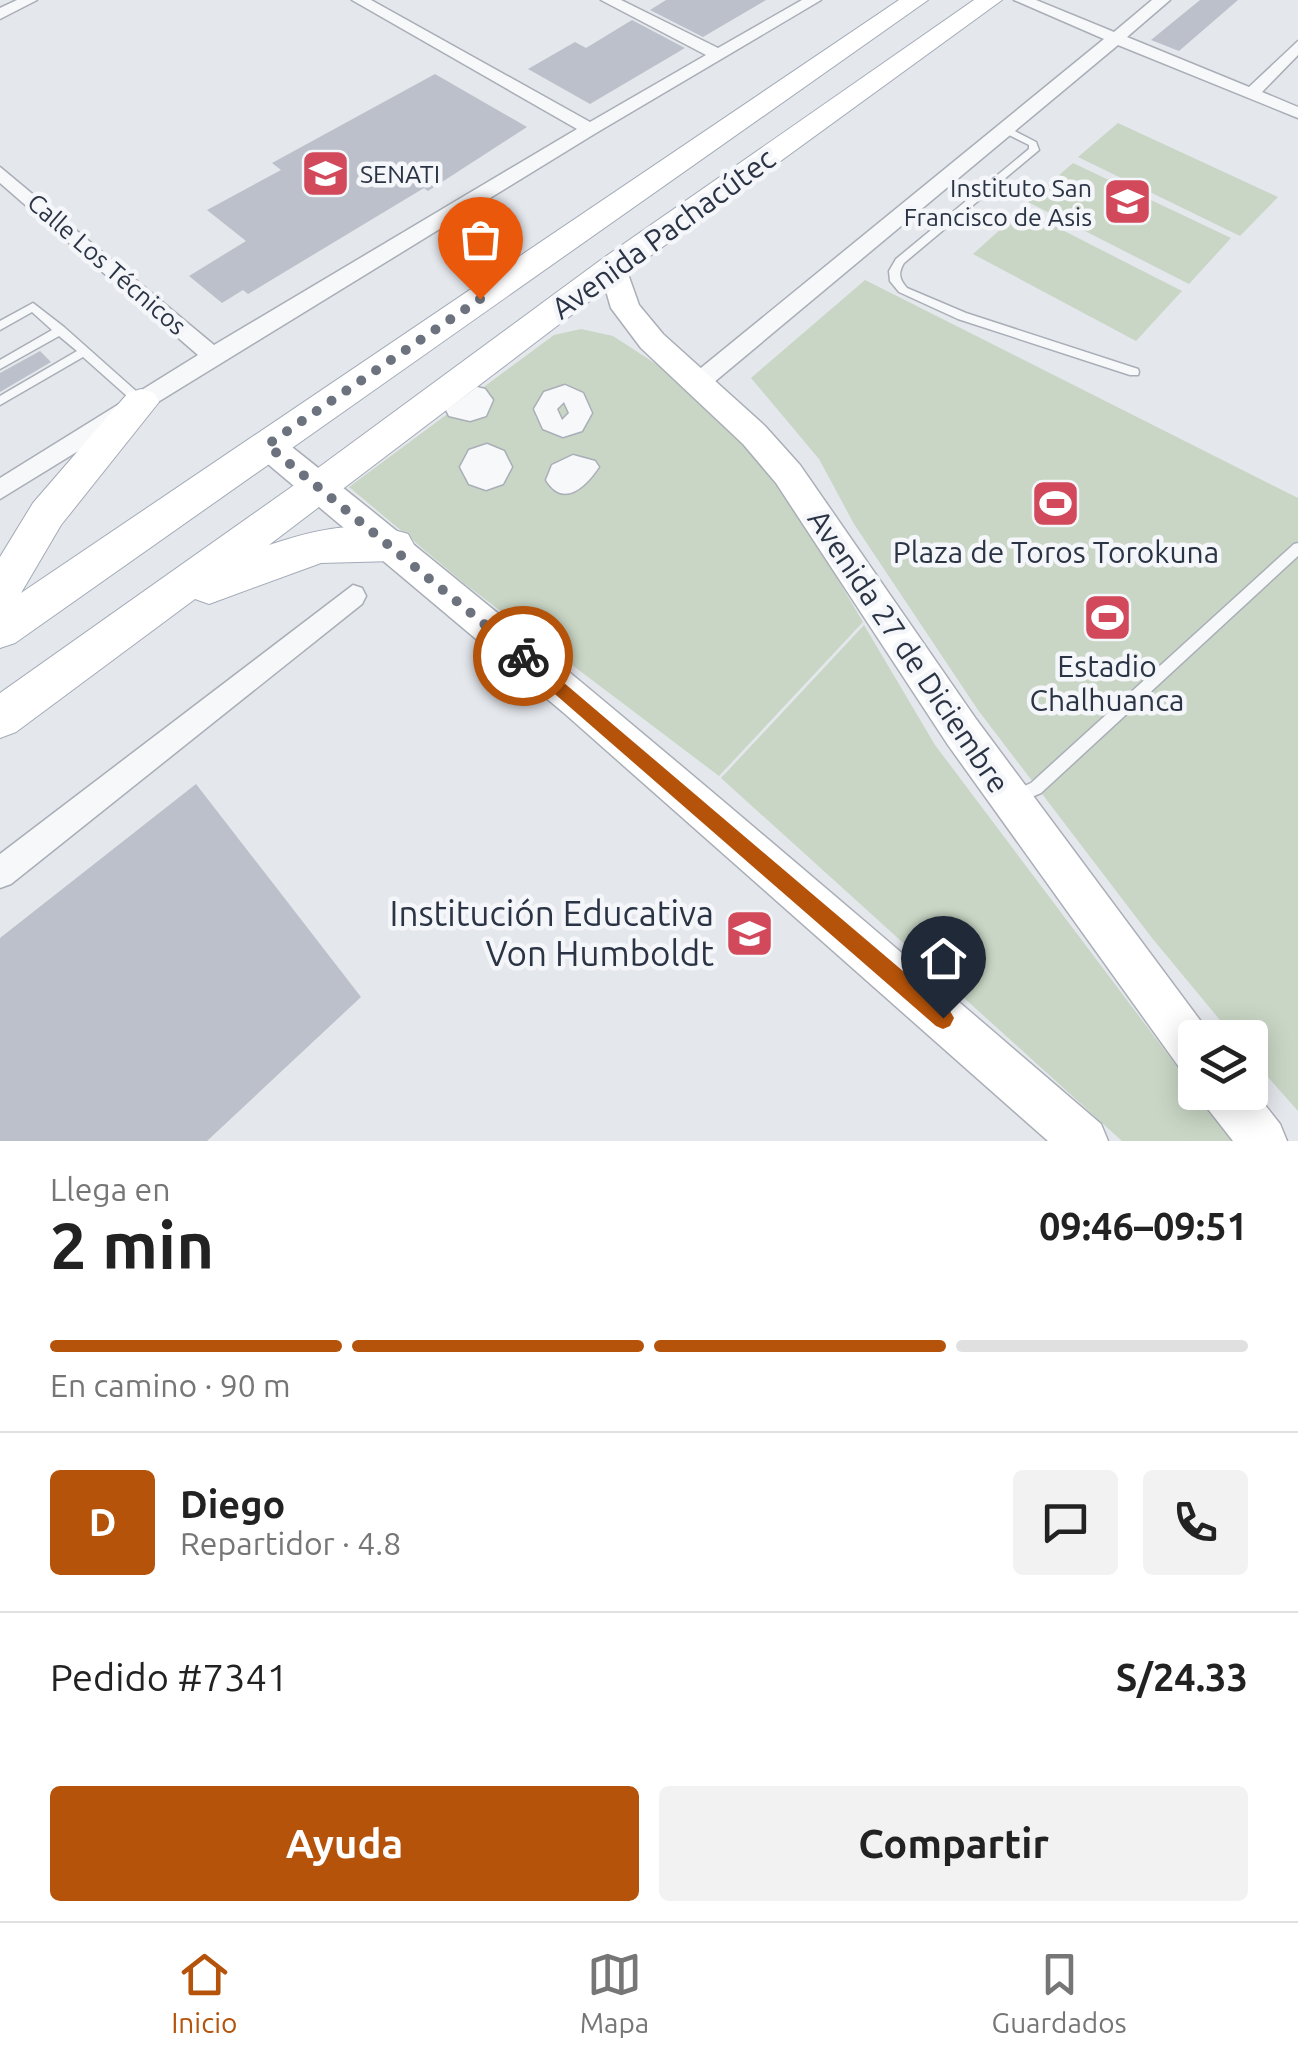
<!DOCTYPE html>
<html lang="es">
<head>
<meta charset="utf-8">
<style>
	:root { --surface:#fff; --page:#f2f2f2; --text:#222; --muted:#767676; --line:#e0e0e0; --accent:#b45309 }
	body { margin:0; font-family:Ubuntu,sans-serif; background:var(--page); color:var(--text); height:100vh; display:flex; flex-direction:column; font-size:38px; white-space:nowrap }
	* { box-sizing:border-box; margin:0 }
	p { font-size:32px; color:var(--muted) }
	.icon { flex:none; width:55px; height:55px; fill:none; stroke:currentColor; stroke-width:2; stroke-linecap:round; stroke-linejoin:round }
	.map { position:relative; height:1141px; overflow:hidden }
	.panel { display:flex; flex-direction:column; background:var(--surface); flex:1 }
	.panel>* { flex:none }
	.tools { position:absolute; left:1178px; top:1020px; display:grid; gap:20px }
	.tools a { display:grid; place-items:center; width:90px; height:90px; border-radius:10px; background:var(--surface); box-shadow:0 5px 25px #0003; font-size:50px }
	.pin { position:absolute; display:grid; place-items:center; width:85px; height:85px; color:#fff; margin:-102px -42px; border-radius:50% 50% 50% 0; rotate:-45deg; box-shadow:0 0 10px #0007 }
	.pin .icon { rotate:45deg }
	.courier { position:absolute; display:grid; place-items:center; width:100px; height:100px; margin:-50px; border:8px solid #b45309; border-radius:50%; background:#fff; color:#222; box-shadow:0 2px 12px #0007 }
	.headline em { font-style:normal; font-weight:700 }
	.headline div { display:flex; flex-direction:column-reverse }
	.headline { display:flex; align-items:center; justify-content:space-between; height:170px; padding:0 50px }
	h1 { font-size:65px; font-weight:700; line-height:75px }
	.bar { display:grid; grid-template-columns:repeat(4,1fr); gap:15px 10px; align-content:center; height:120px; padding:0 50px }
	.bar i { height:12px; border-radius:8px; background:var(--line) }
	.bar .selected { background:var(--accent) }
	.bar p { grid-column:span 4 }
	.line { display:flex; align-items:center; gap:25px; padding:0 50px; border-top:2px solid var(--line) }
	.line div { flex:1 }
	.round { display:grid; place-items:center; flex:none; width:105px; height:105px; border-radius:10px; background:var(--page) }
	.button { display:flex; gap:20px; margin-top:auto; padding:20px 50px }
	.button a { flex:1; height:115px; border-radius:10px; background:var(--accent); color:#fff; font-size:40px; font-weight:700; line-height:115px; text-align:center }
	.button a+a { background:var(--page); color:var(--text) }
	.tabs { display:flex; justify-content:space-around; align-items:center; height:140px; border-top:2px solid var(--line); background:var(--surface); font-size:28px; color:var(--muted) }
	.tabs a { display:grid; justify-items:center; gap:5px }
	.tabs .selected { color:var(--accent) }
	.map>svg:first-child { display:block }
	.green { fill:#c9d6c5 }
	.building { fill:#bbc0ca }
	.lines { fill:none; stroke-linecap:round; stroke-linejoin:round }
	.lane-casing { stroke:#a9aeb7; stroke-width:3 }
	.street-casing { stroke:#a9aeb7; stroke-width:3 }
	.secondary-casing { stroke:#a9aeb7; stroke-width:3 }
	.primary-casing { stroke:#a3abb8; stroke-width:2 }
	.lane { fill:#f7f8fa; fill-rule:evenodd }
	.street { fill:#f7f8fa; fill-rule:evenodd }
	.secondary { fill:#fff; fill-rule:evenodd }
	.primary { fill:#fff; fill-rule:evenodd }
	.route { fill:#b45309 }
	.done { stroke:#6c737f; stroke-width:10; stroke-dasharray:0 18 }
	.labels { text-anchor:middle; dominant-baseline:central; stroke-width:9; stroke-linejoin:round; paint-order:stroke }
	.far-poi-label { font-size:25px; fill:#2b3445; stroke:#f4f6f9; text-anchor:start }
	.far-street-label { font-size:25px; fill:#2b3445; stroke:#f4f6f9 }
	.street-label { font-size:30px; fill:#2b3445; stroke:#f4f6f9 }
	.poi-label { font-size:30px; fill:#2b3445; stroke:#f4f6f9 }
	.near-poi-label { font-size:35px; fill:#2b3445; stroke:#f4f6f9; text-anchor:end }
</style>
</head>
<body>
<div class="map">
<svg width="1298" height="1141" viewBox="0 0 1298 1141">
	<rect width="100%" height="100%" fill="#e4e7ec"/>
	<path class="green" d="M1118 123 1278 197 1240 236 1078 157Z
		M1073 163 1231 238 1189 284 1028 202Z
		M1022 210H1023L1182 291 1136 341 973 254Z
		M865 280 1298 498V1111L1250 1057V1038L1234 1037 1152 938 978 710 854 524 819 459 751 378Z
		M581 329 613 336 696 390 788 496 863 622 719 776 465 584 349 487 554 335Z
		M864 625 935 745 1233 1141H1122L721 778Z"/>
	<path class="building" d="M666 0H766L703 37 650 10Z
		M1200 0H1238L1179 51 1151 40Z
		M632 20 685 48 590 104 528 69 575 42 586 48Z
		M435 74 527 127 428 191 424 188 248 294 243 290 222 303 189 276 246 241 207 210 281 170 272 163Z
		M40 351 51 362 0 392V373Z
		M196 784 361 997 207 1141H0V938Z"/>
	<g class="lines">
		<defs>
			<path id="lane" d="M1001 127H1007L1036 142 1039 150 904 263C898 273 899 279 907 288L966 313 1138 369 1139 372 1138 375H1130L958 319 899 292 890 281 889 271 896 259 1029 149V145L1001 131Z
				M33 303 64 327 145 399 147 402 145 405H137L83 357 0 405V396L77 351 59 336 0 369V360L52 330 32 312 0 330V321Z
				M1298 543V556L1041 793 1018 803 1013 801 1011 796 1013 791 1031 783 1294 544Z"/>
			<path id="street" d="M17 0H37L0 19V8Z
				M352 0H371L590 122 706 55 601 0H621L718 48 802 0H821L596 133 0 499V478L198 355 0 183V167L214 345 577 129Z
				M1014 0H1036L1114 32 1152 0H1170L1127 37 1249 87 1298 41V55L1262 92 1298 107V118L1118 45 707 388H691L688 382 691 376 1104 39Z
				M565 385 583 393 592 413 582 431 563 437 543 429 534 409 544 392ZM564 402 569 413 562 420 557 409Z
				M477 387 485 389 493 400 486 416 470 421 449 416 446 410Z
				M487 444 504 451 512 467 503 484 486 490 469 484 460 467 469 450Z
				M573 455 595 461 599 467C585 488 563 508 546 480L552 465Z
				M353 585 362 588 366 596 362 604 11 884 0 888V854Z"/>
			<path id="secondary" d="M613 258 623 260 639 305 663 334 765 426 800 465 976 719 1211 1035 1212 1038H1195V1074L1179 1067 948 745 776 483 743 444 641 348 611 308 599 267 603 260Z
				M267 433 278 436C559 658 830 891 1101 1124L1108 1141H1048L564 713 256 454 251 445 256 436Z
				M1250 1086 1280 1124 1287 1141H1233L1208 1109 1202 1092H1250Z"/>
			<path id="primary" d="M899 0H928L15 643 0 648V557L33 503 128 393 141 389 154 393 159 402 61 525 21 593Z
				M974 0H1002L624 275 269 545C313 530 362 518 408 534L414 545 408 556 394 561 321 563 209 604 195 599 16 732 0 738V693L307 476 602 259Z"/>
		</defs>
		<use href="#lane" class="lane-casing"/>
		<use href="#street" class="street-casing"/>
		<use href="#secondary" class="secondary-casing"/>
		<use href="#primary" class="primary-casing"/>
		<use href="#lane" class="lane"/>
		<use href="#street" class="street"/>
		<use href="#secondary" class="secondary"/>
		<use href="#primary" class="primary"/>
	</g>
	<path class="route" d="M523 648 950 1011 954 1018 950 1026 943 1029 936 1026 517 661 515 656Z"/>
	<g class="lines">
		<path class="done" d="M480 299 267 445 523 656"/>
	</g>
	<defs>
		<symbol id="university-square" viewBox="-11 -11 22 22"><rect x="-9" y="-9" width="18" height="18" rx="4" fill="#d1495b" stroke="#f4f6f9"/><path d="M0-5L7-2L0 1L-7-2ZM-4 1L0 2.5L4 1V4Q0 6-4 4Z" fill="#fff"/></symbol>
		<symbol id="stadium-square" viewBox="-11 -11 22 22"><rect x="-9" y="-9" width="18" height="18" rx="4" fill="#d1495b" stroke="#f4f6f9"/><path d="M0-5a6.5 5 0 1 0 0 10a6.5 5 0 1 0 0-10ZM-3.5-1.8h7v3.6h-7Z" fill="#fff"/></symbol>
		<symbol id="school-square" viewBox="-11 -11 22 22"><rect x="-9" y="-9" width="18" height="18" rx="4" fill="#d1495b" stroke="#f4f6f9"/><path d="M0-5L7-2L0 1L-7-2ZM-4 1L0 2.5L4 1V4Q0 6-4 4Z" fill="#fff"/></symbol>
	</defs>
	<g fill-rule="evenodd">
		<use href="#university-square" x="298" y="146" width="55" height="55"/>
		<use href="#university-square" x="1100" y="174" width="55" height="55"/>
		<use href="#stadium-square" x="1028" y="476" width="55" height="55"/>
		<use href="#stadium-square" x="1080" y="590" width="55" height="55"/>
		<use href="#school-square" x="722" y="906" width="55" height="55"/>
	</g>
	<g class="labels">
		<g class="far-poi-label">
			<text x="360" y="174">SENATI</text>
			<text x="1092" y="188" text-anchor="end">Instituto San<tspan x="1092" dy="29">Francisco de Asis</tspan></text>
		</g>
		<g class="far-street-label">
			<text transform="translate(107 264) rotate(41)">Calle Los Técnicos</text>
		</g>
		<g class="street-label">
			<text transform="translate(663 233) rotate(-36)">Avenida Pachacútec</text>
			<text transform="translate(909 651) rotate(56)">Avenida 27 de Diciembre</text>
		</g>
		<g class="poi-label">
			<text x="1056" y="552">Plaza de Toros Torokuna</text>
			<text x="1107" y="666">Estadio<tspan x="1107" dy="34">Chalhuanca</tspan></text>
		</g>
		<g class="near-poi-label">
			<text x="714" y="913">Institución Educativa<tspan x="714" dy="40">Von Humboldt</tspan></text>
		</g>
	</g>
</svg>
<div class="tools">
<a><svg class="icon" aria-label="layers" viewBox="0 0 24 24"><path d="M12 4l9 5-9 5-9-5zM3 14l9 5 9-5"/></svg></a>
</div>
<div class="pin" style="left:480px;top:299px;background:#ea580c"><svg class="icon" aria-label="bag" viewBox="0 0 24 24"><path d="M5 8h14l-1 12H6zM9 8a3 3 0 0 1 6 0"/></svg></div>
<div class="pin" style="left:943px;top:1018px;background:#1f2937"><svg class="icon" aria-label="home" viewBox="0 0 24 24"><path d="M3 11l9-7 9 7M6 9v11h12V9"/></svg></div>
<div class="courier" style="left:523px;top:656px"><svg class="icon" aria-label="bike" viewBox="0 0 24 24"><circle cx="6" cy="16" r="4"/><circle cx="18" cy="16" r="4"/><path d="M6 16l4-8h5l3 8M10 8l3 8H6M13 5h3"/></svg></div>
</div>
<section class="panel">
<div class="headline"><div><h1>2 min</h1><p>Llega en</p></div><em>09:46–09:51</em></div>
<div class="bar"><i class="selected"></i><i class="selected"></i><i class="selected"></i><i></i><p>En camino · 90 m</p></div>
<div class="line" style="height:180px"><b class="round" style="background:var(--accent);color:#fff">D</b><div><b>Diego</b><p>Repartidor · 4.8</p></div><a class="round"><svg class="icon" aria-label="chat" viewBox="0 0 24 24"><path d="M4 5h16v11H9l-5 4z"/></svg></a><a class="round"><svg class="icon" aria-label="phone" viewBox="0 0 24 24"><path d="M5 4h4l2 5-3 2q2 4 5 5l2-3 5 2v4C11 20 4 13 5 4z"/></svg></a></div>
<div class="line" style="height:130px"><div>Pedido #7341</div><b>S/24.33</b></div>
<div class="button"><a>Ayuda</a><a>Compartir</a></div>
</section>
<nav class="tabs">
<a class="selected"><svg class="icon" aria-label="home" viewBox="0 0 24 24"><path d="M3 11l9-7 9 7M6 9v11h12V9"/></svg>Inicio</a>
<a><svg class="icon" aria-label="map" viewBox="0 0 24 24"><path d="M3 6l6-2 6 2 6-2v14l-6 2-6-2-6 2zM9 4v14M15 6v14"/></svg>Mapa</a>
<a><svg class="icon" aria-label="saved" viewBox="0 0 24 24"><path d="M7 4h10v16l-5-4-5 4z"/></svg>Guardados</a>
</nav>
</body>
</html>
